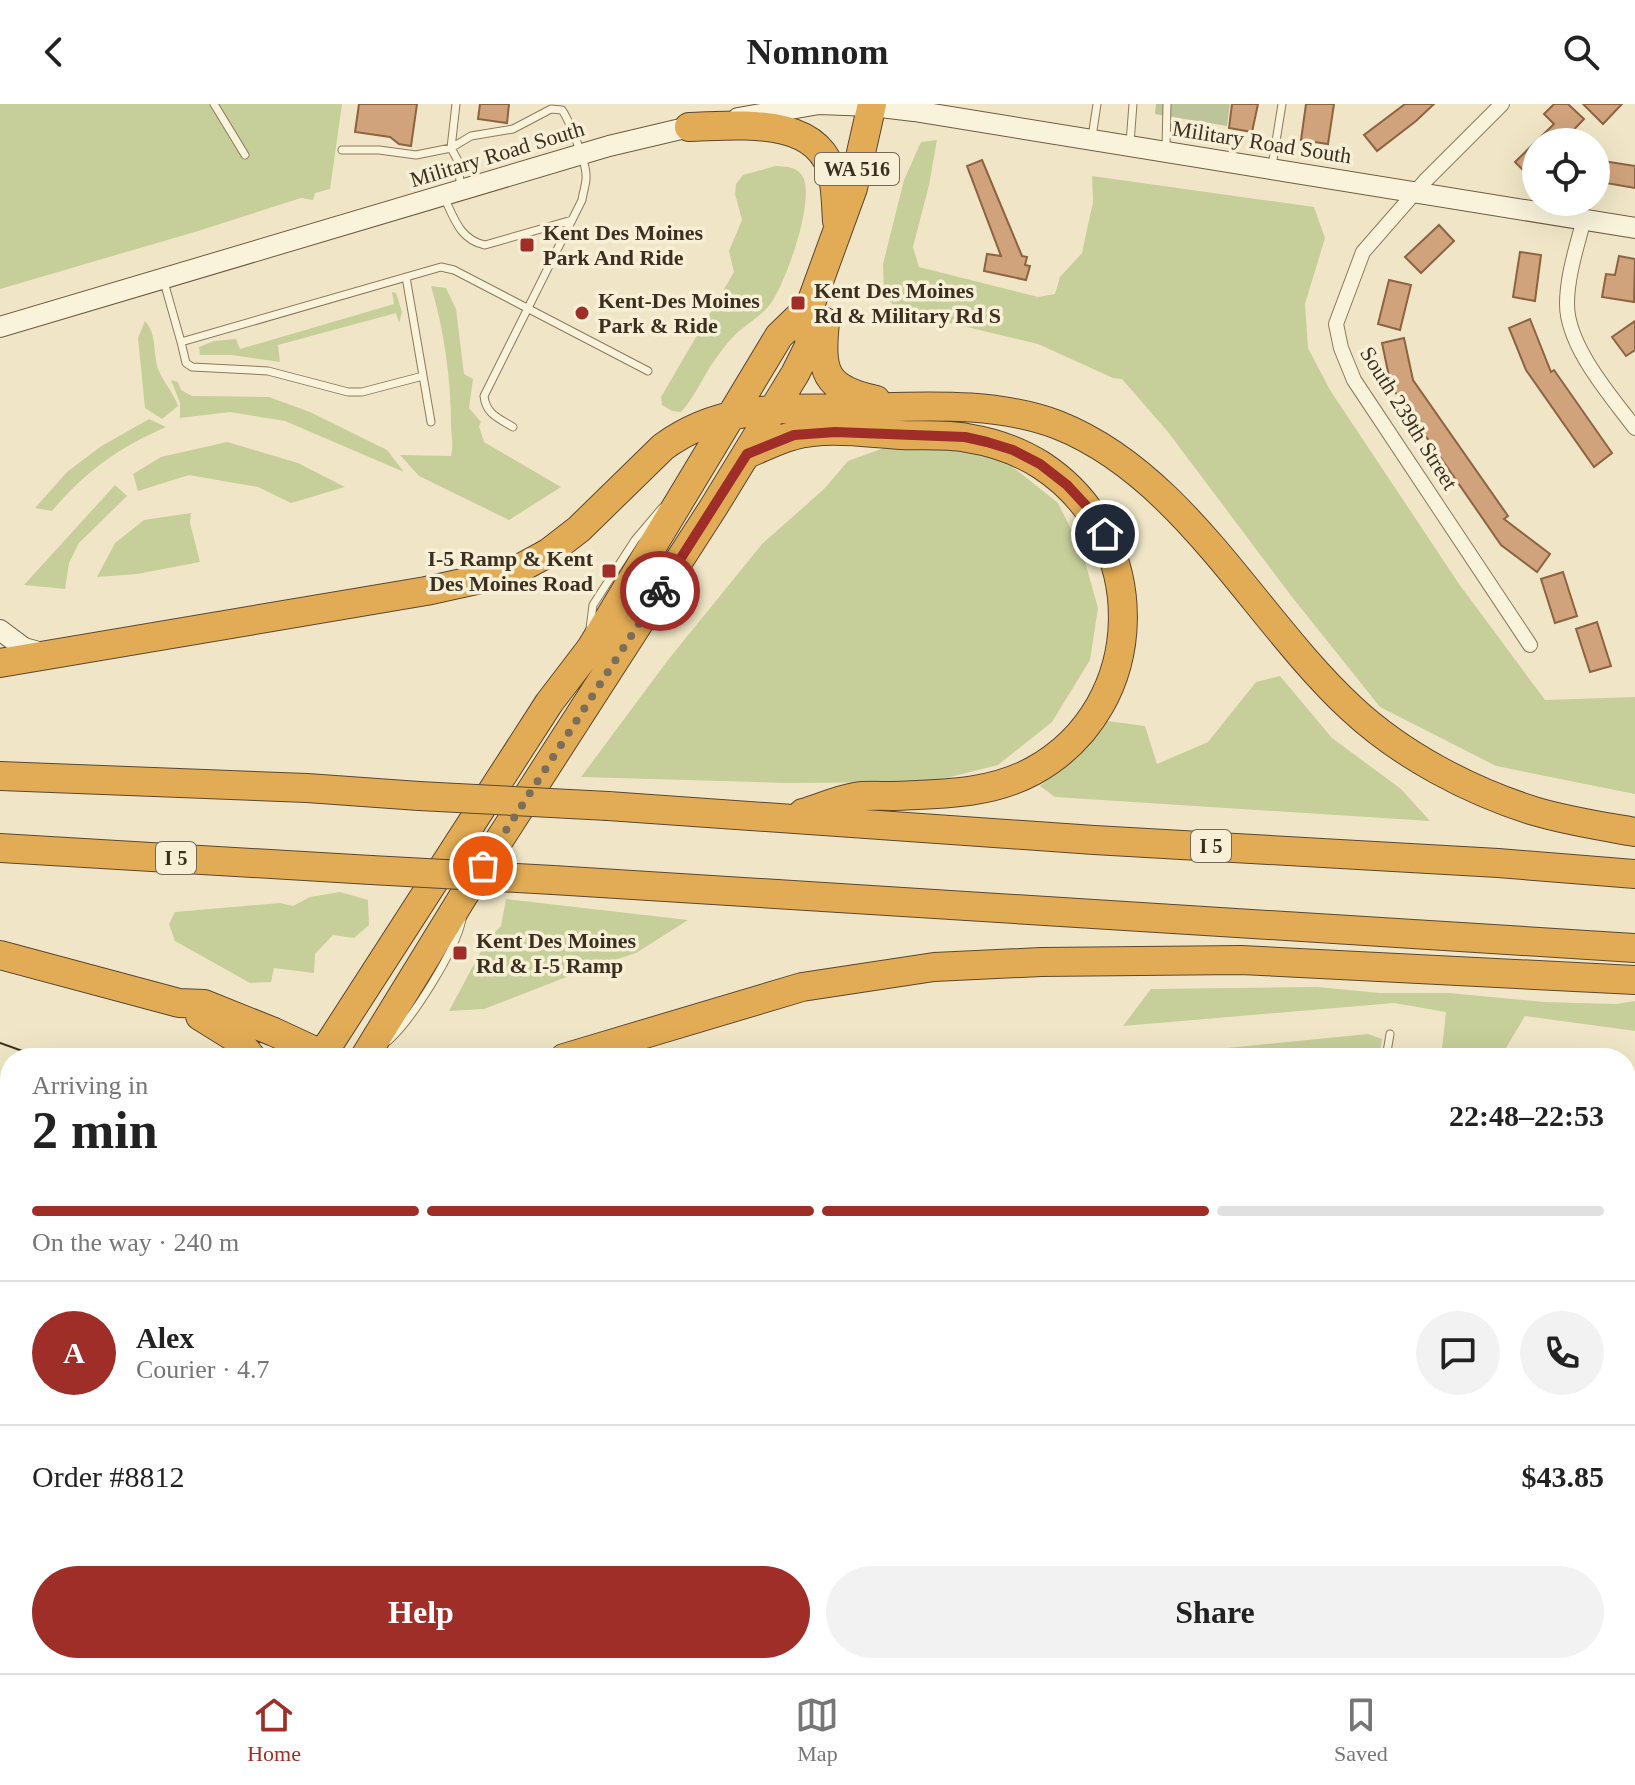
<!DOCTYPE html>
<html lang="en">
<head>
<meta charset="utf-8">
<style>
	:root { --surface:#fff; --page:#f2f2f2; --text:#222; --muted:#767676; --line:#e0e0e0; --accent:#9f2e28 }
	body { margin:0; font-family:"Times New Roman",serif; background:var(--page); color:var(--text); height:100vh; display:flex; flex-direction:column; font-size:30px; white-space:nowrap }
	* { box-sizing:border-box; margin:0 }
	p { font-size:26px; color:var(--muted) }
	.icon { flex:none; width:44px; height:44px; fill:none; stroke:currentColor; stroke-width:2; stroke-linecap:round; stroke-linejoin:round }
	.map { position:relative; flex:1; overflow:hidden }
	.sheet { position:absolute; left:0px; top:944px; width:1636px; height:626px; display:flex; flex-direction:column; background:var(--surface); border-radius:32px 32px 0 0; box-shadow:0 8px 32px #0002 }
	.sheet>* { flex:none }
	.tools { position:absolute; left:1522px; top:24px; display:grid; gap:16px }
	.tools a { display:grid; place-items:center; width:88px; height:88px; border-radius:50%; background:var(--surface); box-shadow:0 8px 32px #0002; font-size:40px }
	.pin { position:absolute; display:grid; place-items:center; width:68px; height:68px; color:#fff; margin:-34px; border:4px solid #fff; border-radius:50%; box-shadow:0 2px 8px #0007 }
	.courier { position:absolute; display:grid; place-items:center; width:80px; height:80px; margin:-40px; border:6px solid #9f2e28; border-radius:50%; background:#fff; color:#222; box-shadow:0 2px 10px #0007 }
	.headline em { font-style:normal; font-weight:700 }
	.headline div { display:flex; flex-direction:column-reverse }
	.headline { display:flex; align-items:center; justify-content:space-between; height:136px; padding:0 32px }
	h1 { font-size:52px; font-weight:700; line-height:60px }
	.bar { display:grid; grid-template-columns:repeat(4,1fr); gap:12px 8px; align-content:center; height:96px; padding:0 32px }
	.bar i { height:10px; border-radius:6px; background:var(--line) }
	.bar .current { background:var(--accent) }
	.bar p { grid-column:span 4 }
	.line { display:flex; align-items:center; gap:20px; padding:0 32px; border-top:2px solid var(--line) }
	.line div { flex:1 }
	.round { display:grid; place-items:center; flex:none; width:84px; height:84px; border-radius:42px; background:var(--page) }
	.cta { display:flex; gap:16px; margin-top:auto; padding:16px 32px }
	.cta a { flex:1; height:92px; border-radius:48px; background:var(--accent); color:#fff; font-size:32px; font-weight:700; line-height:92px; text-align:center }
	.cta a+a { background:var(--page); color:var(--text) }
	header { display:flex; justify-content:space-between; align-items:center; height:104px; padding:0 32px; background:var(--surface); font-size:36px; font-weight:700 }
	.dock { display:flex; justify-content:space-around; align-items:center; height:112px; border-top:2px solid var(--line); background:var(--surface); font-size:22px; color:var(--muted) }
	.dock a { display:grid; justify-items:center; gap:4px }
	.dock .current { color:var(--accent) }
	.map>svg:first-child { display:block }
	.green { fill:#c6cf9a }
	.cemetery { fill:#bdc499 }
	.building { fill:#d0a37c; stroke:#8d6340; stroke-width:2 }
	.lines { fill:none; stroke-linecap:round; stroke-linejoin:round }
	.lane-casing { stroke:#8d795b; stroke-width:9 }
	.street-casing { stroke:#8d795b; stroke-width:16 }
	.secondary-casing { stroke:#6f5a3e; stroke-width:22 }
	.primary-casing { stroke:#5b462f; stroke-width:26 }
	.highway-casing { stroke:#5b462f; stroke-width:30 }
	.lane { stroke:#faf3db; stroke-width:7 }
	.street { stroke:#faf3db; stroke-width:14 }
	.secondary { stroke:#faf3db; stroke-width:20 }
	.primary { stroke:#f4de9e; stroke-width:24 }
	.highway { stroke:#e2ac56; stroke-width:28 }
	.tram { stroke:#3d2f1f; stroke-width:2 }
	.highway-bridge-casing { stroke:#5b462f; stroke-width:30; stroke-linecap:butt }
	.highway-bridge { stroke:#e2ac56; stroke-width:28 }
	.done { stroke:#7c6f5a; stroke-width:8; stroke-dasharray:0 14.4 }
	.route { stroke:#9f2e28; stroke-width:10 }
	.poi-dot { fill:#9f2e28; stroke:#f7f0d7; stroke-width:3 }
	.labels { text-anchor:middle; dominant-baseline:central; stroke-width:7; stroke-linejoin:round; paint-order:stroke }
	.shield { fill:#f7f0d7; stroke:#756956; stroke-width:2 }
	.shield-label { font-size:20px; font-weight:bold; fill:#3d2f1f }
	.street-label { font-size:22px; fill:#3d2f1f; stroke:#f7f0d7 }
	.poi-label { font-size:22px; font-weight:bold; fill:#3d2f1f; stroke:#f7f0d7; text-anchor:start }
</style>
</head>
<body>
<header><svg class="icon" aria-label="back" viewBox="0 0 24 24"><path d="M15 5l-7 7 7 7"/></svg>Nomnom<svg class="icon" aria-label="search" viewBox="0 0 24 24"><circle cx="10" cy="10" r="6"/><path d="M15 15l6 6"/></svg></header>
<div class="map">
<svg width="1635" height="1569" viewBox="0 0 1635 1569">
	<rect width="100%" height="100%" fill="#f0e6c7"/>
	<path class="green" d="M0 0H342L330 85 315 89 313 96 301 94 198 127 0 185Z
		M937 36 929 81 913 143 919 163 1038 193 1055 190 1060 173 1082 149 1093 98 1092 72 1314 103 1325 134 1305 200 1308 244 1330 286 1459 480 1545 596 1635 593V690L1496 662 1380 603 1292 493 1168 328 1122 275 1113 274 1038 240 900 207 884 192 883 160 904 76 921 38Z
		M776 62C786 63 797 62 803 73 815 96 787 174 773 196 762 213 746 219 733 233 726 240 720 249 714 257 702 274 695 293 681 308L672 307 662 301 661 293 734 168 729 147 742 116 735 90 736 80 743 71Z
		M431 182 446 184 456 205 464 270 473 275 469 304 481 318 479 322 484 338 561 383 509 416 419 372 400 351 451 352C454 340 451 332 451 321 451 275 444 226 431 182Z
		M392 188 396 189 402 208 399 219 396 209 278 241 280 258 231 251H200L199 243 214 237 236 235 240 245 394 200Z
		M145 217C158 231 152 250 159 267 164 279 173 288 178 302L162 315 145 304 138 234Z
		M171 276 178 278 181 286 192 292 269 293 310 308 387 346 404 368 285 317 230 308 180 314V299Z
		M149 315 166 323C118 344 86 367 52 407L35 404 67 368 100 343Z
		M903 337 956 339 1009 360 1058 399 1082 447 1098 504 1090 556 1052 618 998 661 930 678 787 679 581 673 668 556 762 440 824 385 848 357Z
		M227 338 298 359 345 383 291 399 258 383 189 371 138 387 133 370 161 353Z
		M115 381 127 392 79 439 69 459 65 485 24 481Z
		M191 409 190 419 200 458 137 470 97 473 115 439 144 416Z
		M1280 572 1332 634 1401 685 1430 717 1055 693 1040 682 1060 663 1100 616 1145 622 1157 660 1208 638 1256 578Z
		M340 788 368 796 369 821 354 834 333 831 315 850 314 869 274 864 271 878 250 879 175 837 169 820 175 808 280 799 293 802 310 793Z
		M506 795 688 816 636 849 587 865 484 905 449 907 487 836 501 822Z
		M1317 883 1380 889H1449L1544 898 1616 900 1635 897V927L1525 912 1500 954H1441L1446 908 1394 899 1123 922 1151 885Z
		M1368 930 1382 935 1379 954H1128Z"/>
	<path class="cemetery" d="M1156 0H1230L1227 22 1155 10Z"/>
	<path class="building" d="M359 0H417L411 42 399 40 390 33 355 28Z
		M480 0H509L507 19 478 15Z
		M1232 0H1258L1252 28 1229 24Z
		M1306 0H1334L1328 40 1301 36Z
		M1405 0H1434L1416 17 1377 47 1364 31Z
		M1554 0H1568L1584 15 1562 38H1536V79L1515 58 1554 20 1544 10Z
		M1583 0H1622L1603 20Z
		M982 56 1022 152 1027 153 1025 161 1030 162 1026 176 984 167 987 150 1001 152 967 62Z
		M1603 57 1635 62V84L1600 78Z
		M1439 121 1454 137 1421 169 1405 153Z
		M1520 148 1541 151 1535 197 1513 193Z
		M1619 152 1635 155 1634 198 1602 193 1606 170 1615 171Z
		M1389 176 1411 181 1400 226 1378 220Z
		M1530 215 1551 268 1554 266 1612 349 1594 363 1526 266 1509 224Z
		M1635 217V246L1626 252 1612 233Z
		M1404 234 1413 276 1508 412 1504 415 1550 450 1537 468 1501 441 1391 282 1382 239Z
		M1563 468 1577 512 1555 519 1541 475Z
		M1597 518 1611 562 1590 568 1576 525Z"/>
	<g class="lines">
		<defs>
			<path id="lane" d="M214 0 245 51
				M1092 33 1097 0
				M1130 39 1133 0
				M451 44 471 32 513 25 551 5 562 6C569 16 586 58 586 71 587 78 583 88 582 96L484 292C486 310 498 314 513 323
				M451 44 456 0
				M1166 45 1167 0
				M342 46H379L416 51 451 44 457 55 461 84
				M1272 62 1282 0
				M444 93C454 114 460 136 485 141L572 116
				M406 173 431 318
				M164 178 181 238 441 163 454 166 648 267
				M181 238 186 259 192 263 268 267 348 288H362L423 272
				M590 525 593 501 635 436 662 404
				M388 937C412 916 456 846 462 815
				M1386 954 1390 930
				M0 1425 10 1428
				M0 1524 10 1525
				M0 1559H10
				M27 1560 37 1566 47 1560
				M177 1560 178 1569
				M225 1569 227 1560
				M390 1569 392 1560
				M424 1569 427 1560
				M507 1569 509 1560
				M1313 1569 1314 1560"/>
			<path id="street" d="M1502 0 1425 77 1363 148 1336 220 1341 244 1354 276 1530 541
				M1584 115C1577 142 1567 172 1567 200 1567 242 1610 291 1635 324
				M0 1072 10 1074
				M1629 1096H1635
				M1606 1560 1635 1565
				M922 1569 924 1560"/>
			<path id="secondary" d="M738 14 819 0 872 2 914 7 1635 124
				M0 223 609 42 702 20
				M0 526 24 544 46 550"/>
			<path id="primary" d="M0 1241 10 1236
				M0 1279 10 1274
				M0 1352 10 1355
				M0 1386 10 1388
				M558 1560 586 1569
				M661 1560 688 1569"/>
			<path id="highway" d="M689 23C736 22 820 10 833 73 836 87 836 103 837 117
				M825 218C820 268 824 285 876 296
				M747 350C762 344 777 336 792 332 825 322 867 329 901 331 923 332 946 330 967 334 992 338 1019 347 1041 361 1152 433 1151 602 1033 667 989 691 939 690 891 692 879 692 866 691 855 693 837 696 820 704 803 709
				M0 559 426 487 513 468 548 449 579 425 663 343C720 301 781 305 848 304 917 303 992 296 1058 321 1184 371 1255 515 1351 604 1401 651 1470 687 1534 707 1567 717 1601 722 1635 728
				M0 672 307 684 419 692
				M608 702 1094 736 1498 759 1635 770
				M0 744 371 766
				M553 776 1635 844
				M0 851 179 899 204 900 274 928 330 954
				M200 912 237 935 252 954
				M322 951 549 599 591 544 779 232 810 202
				M364 954 467 786 713 404 795 270 809 242 810 202 853 84 872 0
				M564 954 802 883 934 863 1041 858 1241 856 1635 876"/>
		</defs>
		<use href="#lane" class="lane-casing"/>
		<use href="#street" class="street-casing"/>
		<use href="#secondary" class="secondary-casing"/>
		<use href="#primary" class="primary-casing"/>
		<use href="#highway" class="highway-casing"/>
		<use href="#lane" class="lane"/>
		<use href="#street" class="street"/>
		<use href="#secondary" class="secondary"/>
		<use href="#primary" class="primary"/>
		<use href="#highway" class="highway"/>
		<path class="tram" d="M0 939 42 954
			M1626 1463 1635 1461"/>
		<defs>
			<path id="highway-bridge" d="M419 692 608 702
				M371 766 553 776"/>
		</defs>
		<use href="#highway-bridge" class="highway-bridge-casing"/>
		<use href="#highway-bridge" class="highway-bridge"/>
	</g>
	<g class="lines">
		<path class="done" d="M483 762 660 487"/>
		<path class="route" d="M660 487 747 350 794 331 835 328 965 333 987 338 1013 346 1040 360 1067 381 1091 407 1105 430"/>
	</g>
	<g class="poi-dot">
		<rect x="519" y="133" width="16" height="16" rx="4"/>
		<rect x="790" y="191" width="16" height="16" rx="4"/>
		<circle cx="582" cy="209" r="8"/>
		<rect x="601" y="459" width="16" height="16" rx="4"/>
		<rect x="452" y="841" width="16" height="16" rx="4"/>
	</g>
	<g class="labels">
		<g class="shield">
			<rect x="815" y="49" width="84" height="32" rx="6"/>
			<rect x="1191" y="726" width="40" height="32" rx="6"/>
			<rect x="156" y="738" width="40" height="32" rx="6"/>
		</g>
		<g class="shield-label">
			<text x="857" y="65">WA 516</text>
			<text x="1211" y="742">I 5</text>
			<text x="176" y="754">I 5</text>
		</g>
		<g class="street-label">
			<text transform="translate(1262 38) rotate(9)">Military Road South</text>
			<text transform="translate(497 50) rotate(-17)">Military Road South</text>
			<text transform="translate(1409 314) rotate(58)">South 239th Street</text>
		</g>
		<g class="poi-label">
			<text x="543" y="128">Kent Des Moines<tspan x="543" dy="25">Park And Ride</tspan></text>
			<text x="814" y="186">Kent Des Moines<tspan x="814" dy="25">Rd &amp; Military Rd S</tspan></text>
			<text x="598" y="196">Kent-Des Moines<tspan x="598" dy="25">Park &amp; Ride</tspan></text>
			<text x="593" y="454" text-anchor="end">I-5 Ramp &amp; Kent<tspan x="593" dy="25">Des Moines Road</tspan></text>
			<text x="476" y="836">Kent Des Moines<tspan x="476" dy="25">Rd &amp; I-5 Ramp</tspan></text>
		</g>
	</g>
</svg>
<div class="tools">
<a><svg class="icon" aria-label="locate" viewBox="0 0 24 24"><circle cx="12" cy="12" r="6"/><path d="M12 2v4M12 18v4M2 12h4M18 12h4"/></svg></a>
</div>
<div class="pin" style="left:483px;top:762px;background:#ea580c"><svg class="icon" aria-label="bag" viewBox="0 0 24 24"><path d="M5 8h14l-1 12H6zM9 8a3 3 0 0 1 6 0"/></svg></div>
<div class="pin" style="left:1105px;top:430px;background:#1f2937"><svg class="icon" aria-label="home" viewBox="0 0 24 24"><path d="M3 11l9-7 9 7M6 9v11h12V9"/></svg></div>
<div class="courier" style="left:660px;top:487px"><svg class="icon" aria-label="bike" viewBox="0 0 24 24"><circle cx="6" cy="16" r="4"/><circle cx="18" cy="16" r="4"/><path d="M6 16l4-8h5l3 8M10 8l3 8H6M13 5h3"/></svg></div>
<section class="sheet">
<div class="headline"><div><h1>2 min</h1><p>Arriving in</p></div><em>22:48–22:53</em></div>
<div class="bar"><i class="current"></i><i class="current"></i><i class="current"></i><i></i><p>On the way · 240 m</p></div>
<div class="line" style="height:144px"><b class="round" style="background:var(--accent);color:#fff">A</b><div><b>Alex</b><p>Courier · 4.7</p></div><a class="round"><svg class="icon" aria-label="chat" viewBox="0 0 24 24"><path d="M4 5h16v11H9l-5 4z"/></svg></a><a class="round"><svg class="icon" aria-label="phone" viewBox="0 0 24 24"><path d="M5 4h4l2 5-3 2q2 4 5 5l2-3 5 2v4C11 20 4 13 5 4z"/></svg></a></div>
<div class="line" style="height:104px"><div>Order #8812</div><b>$43.85</b></div>
<div class="cta"><a>Help</a><a>Share</a></div>
</section>
</div>
<nav class="dock">
<a class="current"><svg class="icon" aria-label="home" viewBox="0 0 24 24"><path d="M3 11l9-7 9 7M6 9v11h12V9"/></svg>Home</a>
<a><svg class="icon" aria-label="map" viewBox="0 0 24 24"><path d="M3 6l6-2 6 2 6-2v14l-6 2-6-2-6 2zM9 4v14M15 6v14"/></svg>Map</a>
<a><svg class="icon" aria-label="saved" viewBox="0 0 24 24"><path d="M7 4h10v16l-5-4-5 4z"/></svg>Saved</a>
</nav>
</body>
</html>
